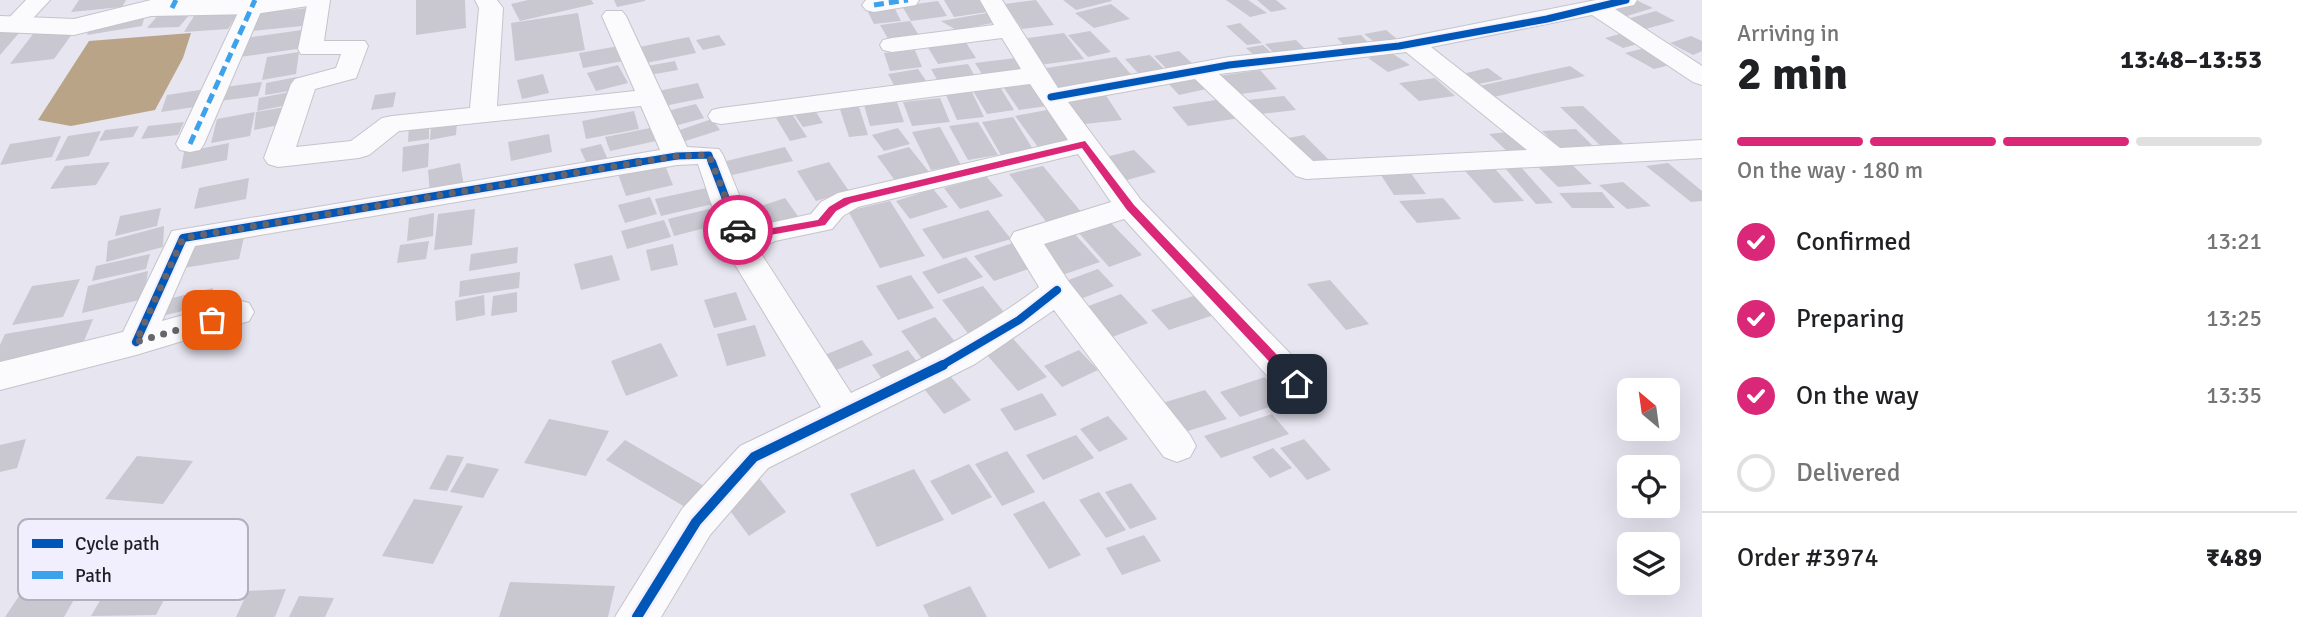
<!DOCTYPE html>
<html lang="en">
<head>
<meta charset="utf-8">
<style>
	:root { --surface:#fff; --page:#f2f2f2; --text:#202124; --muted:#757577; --line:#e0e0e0; --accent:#db2777 }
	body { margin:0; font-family:Signika,sans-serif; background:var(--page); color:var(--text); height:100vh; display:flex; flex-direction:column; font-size:26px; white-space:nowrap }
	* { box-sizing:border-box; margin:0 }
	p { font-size:23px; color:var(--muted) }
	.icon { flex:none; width:38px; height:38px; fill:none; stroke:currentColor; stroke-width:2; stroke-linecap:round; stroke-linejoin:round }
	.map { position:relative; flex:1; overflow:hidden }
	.drawer { display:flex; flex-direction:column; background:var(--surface); width:595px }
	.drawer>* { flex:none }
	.needle { width:46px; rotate:331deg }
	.tools { position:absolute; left:1617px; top:378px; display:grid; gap:14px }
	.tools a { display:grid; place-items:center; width:63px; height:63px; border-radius:10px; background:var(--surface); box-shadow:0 7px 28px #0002; font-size:35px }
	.pin { position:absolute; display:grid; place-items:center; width:60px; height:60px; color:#fff; margin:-30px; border-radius:14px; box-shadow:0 4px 10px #0006 }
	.courier { position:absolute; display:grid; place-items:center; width:70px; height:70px; margin:-35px; border:5px solid #db2777; border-radius:50%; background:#fff; color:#222; box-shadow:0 2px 9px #0007 }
	.head em { font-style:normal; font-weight:800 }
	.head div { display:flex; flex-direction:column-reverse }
	.head { display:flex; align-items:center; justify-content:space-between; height:119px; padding:0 35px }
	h1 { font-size:46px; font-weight:800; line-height:52px }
	.bar { display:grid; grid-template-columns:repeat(4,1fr); gap:10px 7px; align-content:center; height:84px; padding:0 35px }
	.bar i { height:9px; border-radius:5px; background:var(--line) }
	.bar .on { background:var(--accent) }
	.bar p { grid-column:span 4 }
	.line { display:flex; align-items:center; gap:18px; padding:0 35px; border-top:2px solid var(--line) }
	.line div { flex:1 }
	ol { padding:0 35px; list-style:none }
	li { display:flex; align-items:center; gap:21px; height:77px }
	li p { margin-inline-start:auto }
	li .icon { padding:7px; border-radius:50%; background:var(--accent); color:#fff; stroke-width:4 }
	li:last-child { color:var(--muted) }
	li i { width:38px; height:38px; border:4px solid var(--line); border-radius:50% }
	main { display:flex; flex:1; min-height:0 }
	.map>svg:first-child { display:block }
	.water { fill:#b9a488 }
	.building { fill:#c9c7cf }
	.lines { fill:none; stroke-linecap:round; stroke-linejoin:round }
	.street-casing { stroke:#c5c4cc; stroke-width:2 }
	.secondary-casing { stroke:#c5c4cc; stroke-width:2 }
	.street { fill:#fbfbfd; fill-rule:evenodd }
	.secondary { fill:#fbfbfd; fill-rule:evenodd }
	.quiet { stroke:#3da2eb; stroke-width:5; stroke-dasharray:10 5; stroke-linecap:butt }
	.cycleway-far2-casing { stroke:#f1eefe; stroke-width:10 }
	.cycleway-far1-casing { stroke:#f1eefe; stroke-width:12 }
	.cycleway-casing { stroke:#f1eefe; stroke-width:15 }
	.cycleway-far2 { stroke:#0057b8; stroke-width:7 }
	.cycleway-far1 { stroke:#0057b8; stroke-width:8 }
	.cycleway { stroke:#0057b8; stroke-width:10 }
	.route { fill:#db2777 }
	.done { stroke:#66646c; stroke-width:7; stroke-dasharray:0 12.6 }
	.key { fill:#f1eefe; stroke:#b2b0bd; stroke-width:2 }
	.key-label { font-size:19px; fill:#201f25 }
</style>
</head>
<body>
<main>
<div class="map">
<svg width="1702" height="617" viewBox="0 0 1702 617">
	<rect width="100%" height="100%" fill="#e7e5f0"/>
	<path class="water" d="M191 33 183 58 155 110 71 126 38 120 89 41Z"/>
	<path class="building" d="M79 0H126L122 7 71 12Z
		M416 0H465L466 28 416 35Z
		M528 0H591L594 4 520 21 511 4Z
		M614 0H645V1L617 7Z
		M944 0H979L987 12 954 17Z
		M1036 0 1054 25 1022 29 1005 4Z
		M1063 0H1111L1112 1 1076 10Z
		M1226 0H1248L1267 13 1250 17Z
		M1257 0H1276L1287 9 1271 12Z
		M938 1 947 16 911 21 902 6Z
		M1638 1 1653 8 1624 17 1609 10Z
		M1111 4 1130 19 1094 28 1075 13Z
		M308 8 302 26 251 31 259 13Z
		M895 9 901 21 874 24 868 12Z
		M1656 11 1675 21 1645 29 1627 19Z
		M191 13 179 27 147 28 159 14Z
		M238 13 228 29 184 32 194 16Z
		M578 13 585 50 515 61 511 23Z
		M987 13 998 22 956 30 941 21Z
		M145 15 142 26 87 35 91 24Z
		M910 21 920 37 890 42 880 25Z
		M1240 23 1262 43 1247 45 1226 26Z
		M309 29 304 48 239 57 246 38Z
		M0 30 19 33 0 55Z
		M75 30 54 59 10 64 33 34Z
		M1386 30 1402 43 1381 47 1364 34Z
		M1090 31 1111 52 1088 57 1068 35Z
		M1627 32 1645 42 1623 48 1605 38Z
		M1064 33 1084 59 1039 65 1021 39Z
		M719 35 726 45 703 50 696 40Z
		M1361 35 1373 47 1349 50 1337 38Z
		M1691 36 1702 41V51L1693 55 1670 43Z
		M689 37 696 53 646 63 639 47Z
		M1296 40 1311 55 1280 59 1265 44Z
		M965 41 976 58 938 64 927 46Z
		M1263 45 1277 58 1261 61 1246 48Z
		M619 46 624 61 583 68 579 53Z
		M1649 47 1678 63 1654 69 1625 53Z
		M915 50 922 67 890 71 884 53Z
		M1179 51 1195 66 1169 71 1154 56Z
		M299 52 296 74 262 80 267 57Z
		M1390 52 1410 65 1388 72 1368 58Z
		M1150 55 1164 69 1139 74 1125 59Z
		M1116 57 1135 79 1057 93 1040 69Z
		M1016 58 1027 73 985 79 975 63Z
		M675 61 678 70 649 75 647 66Z
		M968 64 977 80 940 85 931 69Z
		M618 65 628 83 596 91 587 73Z
		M1570 66 1585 76 1485 99 1470 88Z
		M1488 68 1503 79 1469 86 1454 76Z
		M918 69 929 85 897 91 888 74Z
		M1260 70 1277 89 1227 96 1211 77Z
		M543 74 549 93 522 99 517 80Z
		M1193 76 1206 89 1179 95 1166 81Z
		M297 77 296 90 265 95 266 83Z
		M1435 78 1455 96 1419 101 1399 83Z
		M262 82 258 96 220 101 225 87Z
		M698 83 704 98 659 107 653 92Z
		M1031 84 1047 106 1019 110 1004 88Z
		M1000 87 1014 110 987 114 973 91Z
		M206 89 201 106 161 112 167 95Z
		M295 91 293 104 257 111 259 98Z
		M396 92 393 107 371 110 375 95Z
		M972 92 984 117 957 120 946 95Z
		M1105 94 1122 120 1075 125 1059 100Z
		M1284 96 1296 110 1251 115 1240 101Z
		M940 98 950 122 912 126 903 102Z
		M1222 99 1240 118 1188 126 1172 107Z
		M897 102 904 122 870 126 864 105Z
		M696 104 704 118 671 127 663 112Z
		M858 104 868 135 849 137 839 106Z
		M291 106 289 123 254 130 256 112Z
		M1583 106 1628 148 1604 149 1560 107Z
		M814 109 823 123 803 127 794 114Z
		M1047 110 1074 144 1041 151 1015 116Z
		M634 111 639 129 586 139 582 121Z
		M255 112 250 136 211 143 217 119Z
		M792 114 807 137 790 141 776 118Z
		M1013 117 1034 151 1002 157 982 122Z
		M712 119 720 130 679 143 671 133Z
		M429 121V139L408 142 409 124Z
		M184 122 178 135 141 139 148 126Z
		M457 122 456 135 430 140 431 126Z
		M978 122 998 155 968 160 949 126Z
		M139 126 133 137 99 141 105 130Z
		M940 127 961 165 931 170 912 132Z
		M650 128 656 141 610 151 605 137Z
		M898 128 910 144 884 151 872 135Z
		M1576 129 1598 151 1564 153 1542 131Z
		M101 131 89 156 55 161 68 136Z
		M1516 131 1542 155 1514 158 1489 134Z
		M549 134 552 152 511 161 508 142Z
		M1304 135 1332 163 1306 169 1278 140Z
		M61 136 52 157 0 165 10 144Z
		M229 143 227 160 181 169 184 152Z
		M429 143 428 167 402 172 403 147Z
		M601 144 608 160 588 166 580 149Z
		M785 147 793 161 732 175 726 161Z
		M909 147 929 172 896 182 877 156Z
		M1134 150 1156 172 1127 180 1106 157Z
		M110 162 96 185 50 189 65 166Z
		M829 162 849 191 816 201 797 171Z
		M1569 162 1592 184 1558 187 1536 165Z
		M460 163 464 186 430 194 428 170Z
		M664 163 673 185 626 196 618 174Z
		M1668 163 1702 191V201L1691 202 1646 166Z
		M1043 166 1087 219 1051 228 1009 174Z
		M1520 166 1553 203 1536 204 1504 167Z
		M1407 168 1426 194 1394 195 1377 169Z
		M1495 169 1524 201 1494 203 1465 171Z
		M986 176 1003 196 960 209 944 188Z
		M249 178 246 199 194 209 199 188Z
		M1623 182 1651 206 1627 209 1599 185Z
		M711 187 717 203 661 216 655 199Z
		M933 189 948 207 910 219 896 201Z
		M1602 192 1615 208H1572L1559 193Z
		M650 197 657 214 625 223 618 205Z
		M785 198 800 219 752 235 738 214Z
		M1443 198 1461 219 1417 223 1399 201Z
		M890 201 925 256 880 268 848 211Z
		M161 208 157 226 115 236 120 216Z
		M475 209 472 245 434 250 438 214Z
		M709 209 717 225 674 236 668 219Z
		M988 210 1011 239 943 259 922 229Z
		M434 213 433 236 407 241 409 218Z
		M664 220 671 237 627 249 621 231Z
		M1109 221 1142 255 1109 267 1077 231Z
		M164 226 163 247 106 262 108 241Z
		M1072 231 1100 262 1062 275 1035 244Z
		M244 237 239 259 183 268 191 246Z
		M429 241 426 259 397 263 400 245Z
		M1019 241 1040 265 994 281 974 256Z
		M673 244 678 265 651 271 646 250Z
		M518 247 517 263 469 271 471 254Z
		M150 254 146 269 92 281 96 266Z
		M612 255 620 280 581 290 574 264Z
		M966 257 983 277 938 294 922 272Z
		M1098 269 1114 286 1078 300 1063 282Z
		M148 271 144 299 82 313 88 286Z
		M520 272 519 288 459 297 460 281Z
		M911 275 934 308 898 320 876 286Z
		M80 279 63 317 12 325 32 286Z
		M1330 280 1369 324 1346 330 1307 284Z
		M983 286 1011 321 970 336 942 300Z
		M213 288 211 304 158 317 160 301Z
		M517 292V312L491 316 493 296Z
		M736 292 747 320 714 328 704 300Z
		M1121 294 1148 323 1110 338 1083 308Z
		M1199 294 1217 314 1169 330 1151 310Z
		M484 295 485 315 456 321 455 301Z
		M935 317 961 349 926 364 901 331Z
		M93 319 80 351 0 366V345L5 334Z
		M755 325 766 356 727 366 717 334Z
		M1008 333 1047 377 1018 391 981 348Z
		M862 340 873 355 822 376 812 360Z
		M661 343 678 376 626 396 611 361Z
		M908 350 922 368 885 383 872 365Z
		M1079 350 1098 370 1062 387 1044 366Z
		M951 377 971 400 944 414 925 390Z
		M1265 377 1285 402 1240 417 1220 392Z
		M1205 390 1227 419 1178 434 1156 405Z
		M1042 393 1057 415 1015 431 1000 409Z
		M1272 414 1289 434 1221 458 1204 436Z
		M1108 416 1128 439 1099 452 1080 429Z
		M549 419 609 431 586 476 524 463Z
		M1076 435 1094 458 1043 480 1026 455Z
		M26 439 17 468 0 472V445Z
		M1304 439 1331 470 1307 480 1280 448Z
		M625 440 704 486 685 507 606 460Z
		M1273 448 1292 468 1270 478 1252 457Z
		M1007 451 1035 492 1002 506 975 464Z
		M447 455 464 457 447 491 429 489Z
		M137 456 193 461 163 504 105 499Z
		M467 463 499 469 483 498 450 492Z
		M969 464 992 497 952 515 930 481Z
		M914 469 944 520 877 547 850 494Z
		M758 477 786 512 749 536 722 500Z
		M1131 483 1157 519 1130 529 1105 492Z
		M1099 492 1126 530 1106 538 1079 500Z
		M414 499 463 506 433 564 382 556Z
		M1044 501 1081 555 1049 569 1013 514Z
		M1144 535 1161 561 1122 575 1106 548Z
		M186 557 156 615 91 616 125 558Z
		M510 582 615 586 608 617H499Z
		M970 586 987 617H929L923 605Z
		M286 589 275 617H236L248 591Z
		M19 596H76L64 617H5Z
		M299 596 334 598 325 617H289Z"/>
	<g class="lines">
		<defs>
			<path id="street" d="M26 0H50L23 29H7L3 24Z
				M244 0H266L204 144 200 150 190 152 180 150 176 144Z
				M308 0H330L324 41H365L368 46 356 78 315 89 296 147 351 141 382 118 392 116 470 108 479 8 475 0H497L503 8 497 106 635 91 602 16 606 11H622L626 16 687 147 719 149 723 155 752 227 811 214 821 202 838 193 1068 140 1030 84 721 124 712 122 708 116 712 110 721 108 1021 69 1002 38 892 52 883 50 880 45 883 40 892 38 994 25 980 0H1002L1058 88 1229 57 1399 39 1596 0H1637L1634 5 1615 9 1702 66V85L1693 82 1592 15 1431 47 1560 148 1702 140V158L1306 179 1296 176 1195 79 1068 102 1141 200 1310 374 1315 384 1310 394 1297 398 1284 394 1124 219 1044 244 1069 282 1190 435 1196 446 1190 457 1177 462 1164 457 1054 310 975 364 768 468 710 535 661 617H615L682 509 740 446 821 407 728 253 698 164 677 165 195 246 162 321 237 300 249 303 254 312 249 321 136 355 0 390V362L123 332 172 231 660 150 641 106 399 131 369 155 359 158 278 167 268 164 264 158 291 84 295 79 336 68 341 54H301L298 49ZM1406 52 1527 150 1313 161 1219 74ZM1078 154 1111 202 1014 232 1010 239 1039 287C980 332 917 362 851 393L760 252 759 249 775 241 832 229 843 216 858 207Z
				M866 0H919L916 5 874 12 866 10 862 5Z"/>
			<path id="secondary" d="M151 0H312L308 6 255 14 151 16 74 35 0 32V16L74 19Z"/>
		</defs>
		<use href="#street" class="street-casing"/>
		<use href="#secondary" class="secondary-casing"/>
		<use href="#street" class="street"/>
		<use href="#secondary" class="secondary"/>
		<path class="quiet" d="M874 5 908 0
			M172 8 176 0
			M190 144 255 0"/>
		<defs>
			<path id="cycleway-far2" d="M1051 97 1229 65 1399 46 1547 19 1626 0
				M628 164 677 156 709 155 712 164"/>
			<path id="cycleway-far1" d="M712 162 743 244
				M136 342 183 238 639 162
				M939 367 1019 320 1057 290"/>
			<path id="cycleway" d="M637 617 696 522 754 457 943 365"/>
		</defs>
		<use href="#cycleway-far2" class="cycleway-far2-casing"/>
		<use href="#cycleway-far1" class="cycleway-far1-casing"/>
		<use href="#cycleway" class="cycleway-casing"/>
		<use href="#cycleway-far2" class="cycleway-far2"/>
		<use href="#cycleway-far1" class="cycleway-far1"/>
		<use href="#cycleway" class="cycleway"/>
	</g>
	<path class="route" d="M1085 141 1134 205 1301 380V387H1293L1127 210 1082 148 851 203 836 211 825 225 770 235 743 247 738 244 733 230 742 228 746 238 767 229 818 220 829 207 844 198Z"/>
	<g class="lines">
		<path class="done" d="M212 320 136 342 183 238 677 156 709 155 738 230"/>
	</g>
	<rect x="18" y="519" width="230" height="81" rx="10" class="key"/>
	<rect x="32" y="539" width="31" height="9" fill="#0057b8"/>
	<rect x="32" y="571" width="31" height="8" fill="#3da2eb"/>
	<g class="key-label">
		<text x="75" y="550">Cycle path</text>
		<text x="75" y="582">Path</text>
	</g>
</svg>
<div class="tools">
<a><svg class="needle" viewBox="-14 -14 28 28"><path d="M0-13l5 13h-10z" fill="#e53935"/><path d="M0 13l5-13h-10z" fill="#757577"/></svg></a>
<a><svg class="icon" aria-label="locate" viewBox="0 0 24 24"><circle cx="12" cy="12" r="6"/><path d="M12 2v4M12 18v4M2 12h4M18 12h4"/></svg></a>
<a><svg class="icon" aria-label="layers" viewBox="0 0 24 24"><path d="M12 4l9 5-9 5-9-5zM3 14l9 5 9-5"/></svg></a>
</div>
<div class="pin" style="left:212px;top:320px;background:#ea580c"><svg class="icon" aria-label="bag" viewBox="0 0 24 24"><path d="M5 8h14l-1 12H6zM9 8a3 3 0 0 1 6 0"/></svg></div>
<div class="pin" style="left:1297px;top:384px;background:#1f2937"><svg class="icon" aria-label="home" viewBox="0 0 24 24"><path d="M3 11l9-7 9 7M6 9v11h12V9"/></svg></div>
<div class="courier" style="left:738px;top:230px"><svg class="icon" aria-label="car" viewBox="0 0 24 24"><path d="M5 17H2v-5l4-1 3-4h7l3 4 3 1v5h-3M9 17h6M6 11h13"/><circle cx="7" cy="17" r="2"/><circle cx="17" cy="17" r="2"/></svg></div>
</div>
<section class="drawer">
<div class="head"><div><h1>2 min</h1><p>Arriving in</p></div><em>13:48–13:53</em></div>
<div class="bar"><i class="on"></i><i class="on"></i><i class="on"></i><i></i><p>On the way · 180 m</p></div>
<ol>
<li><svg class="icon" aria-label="check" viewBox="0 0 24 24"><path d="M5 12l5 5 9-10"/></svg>Confirmed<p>13:21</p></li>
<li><svg class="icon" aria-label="check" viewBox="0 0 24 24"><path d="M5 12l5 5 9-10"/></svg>Preparing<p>13:25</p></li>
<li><svg class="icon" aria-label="check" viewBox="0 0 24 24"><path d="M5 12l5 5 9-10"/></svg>On the way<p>13:35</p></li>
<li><i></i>Delivered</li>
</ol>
<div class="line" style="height:91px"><div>Order #3974</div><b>₹489</b></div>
</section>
</main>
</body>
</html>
